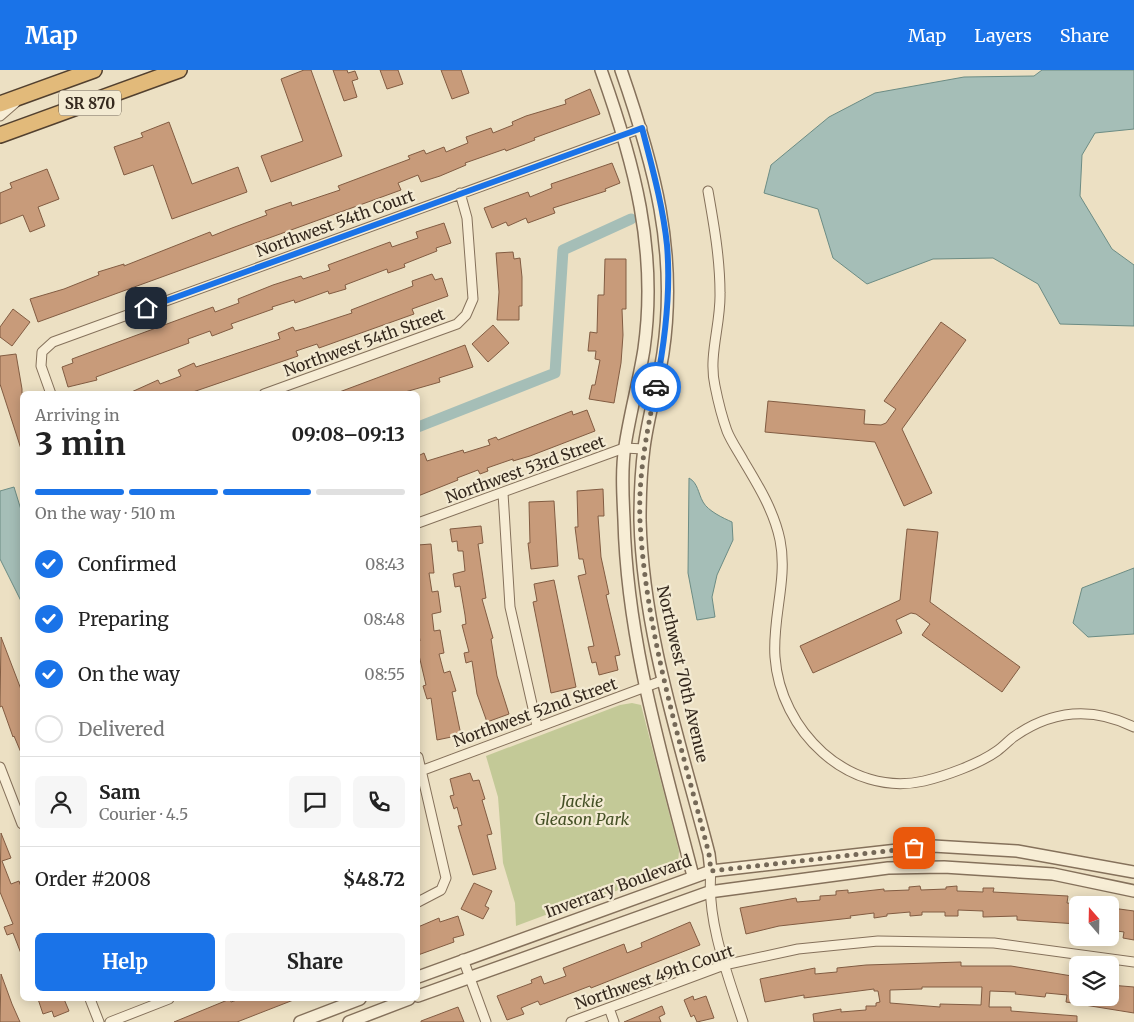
<!DOCTYPE html>
<html lang="en">
<head>
<meta charset="utf-8">
<style>
	:root { --surface:#fff; --page:#f6f6f6; --text:#222; --muted:#767676; --line:#e0e0e0; --accent:#1a73e8 }
	body { margin:0; font-family:Merriweather,serif; background:var(--page); color:var(--text); height:100vh; display:flex; flex-direction:column; font-size:19px; white-space:nowrap }
	* { box-sizing:border-box; margin:0 }
	p { font-size:16px; color:var(--muted) }
	.icon { flex:none; width:28px; height:28px; fill:none; stroke:currentColor; stroke-width:2; stroke-linecap:round; stroke-linejoin:round }
	.map { position:relative; flex:1; overflow:hidden }
	.drawer { position:absolute; left:20px; top:321px; width:400px; height:610px; display:flex; flex-direction:column; background:var(--surface); border-radius:8px; box-shadow:0 2px 12px #0003 }
	.drawer>* { flex:none }
	.needle { width:32px; rotate:340deg }
	.tools { position:absolute; left:1069px; top:826px; display:grid; gap:10px }
	.tools a { display:grid; place-items:center; width:50px; height:50px; border-radius:8px; background:var(--surface); box-shadow:0 2px 12px #0003; font-size:25px }
	.pin { position:absolute; display:grid; place-items:center; width:42px; height:42px; color:#fff; margin:-21px; border-radius:10px; box-shadow:0 2px 8px #0006 }
	.courier { position:absolute; display:grid; place-items:center; width:50px; height:50px; margin:-25px; border:4px solid #1a73e8; border-radius:50%; background:#fff; color:#222; box-shadow:0 1px 6px #0007 }
	.overview em { font-style:normal; font-weight:700 }
	.overview div { display:flex; flex-direction:column-reverse }
	.overview { display:flex; align-items:center; justify-content:space-between; height:85px; padding:0 15px }
	h1 { font-size:32px; font-weight:700; line-height:38px }
	.bar { display:grid; grid-template-columns:repeat(4,1fr); gap:8px 5px; align-content:center; height:60px; padding:0 15px }
	.bar i { height:6px; border-radius:4px; background:var(--line) }
	.bar .active { background:var(--accent) }
	.bar p { grid-column:span 4 }
	.line { display:flex; align-items:center; gap:12px; padding:0 15px; border-top:1px solid var(--line) }
	.line div { flex:1 }
	.round { display:grid; place-items:center; flex:none; width:52px; height:52px; border-radius:8px; background:var(--page) }
	ol { padding:0 15px; list-style:none }
	li { display:flex; align-items:center; gap:15px; height:55px }
	li p { margin-inline-start:auto }
	li .icon { padding:5px; border-radius:50%; background:var(--accent); color:#fff; stroke-width:4 }
	li:last-child { color:var(--muted) }
	li i { width:28px; height:28px; border:2px solid var(--line); border-radius:50% }
	.primary-button { display:flex; gap:10px; margin-top:auto; padding:10px 15px }
	.primary-button a { flex:1; height:58px; border-radius:8px; background:var(--accent); color:#fff; font-size:20px; font-weight:700; line-height:58px; text-align:center }
	.primary-button a+a { background:var(--page); color:var(--text) }
	header { display:flex; align-items:center; gap:30px; box-sizing:border-box; height:70px; padding:0 25px; background:var(--accent); color:#fff }
	header strong { font-size:24px }
	nav { display:flex; gap:28px; margin-inline-start:auto; font-size:18px }
	.map>svg:first-child { display:block }
	.green { fill:#c3c997 }
	.water { fill:#a5beb7; stroke:#6c8c84 }
	.lines { fill:none; stroke-linecap:round; stroke-linejoin:round }
	.canal { stroke:#a5beb7; stroke-width:11 }
	.building { fill:#c89b7a; stroke:#825c42; fill-rule:evenodd }
	.minor-casing { stroke:#85715b; stroke-width:11 }
	.tertiary-casing { stroke:#85715b; stroke-width:14 }
	.trunk-casing { stroke:#52402f; stroke-width:18 }
	.minor { stroke:#f7edd5; stroke-width:9 }
	.tertiary { stroke:#f7edd5; stroke-width:11 }
	.trunk { stroke:#e2ba7a; stroke-width:15 }
	.done { stroke:#756958; stroke-width:5; stroke-dasharray:0 9 }
	.route { stroke:#1a73e8; stroke-width:6 }
	.labels { text-anchor:middle; dominant-baseline:central; stroke-width:4.5; stroke-linejoin:round; paint-order:stroke }
	.shield { fill:#f3ead2; stroke:#6e6354; stroke-width:1 }
	.shield-label { font-size:15px; font-weight:bold; fill:#35291e }
	.street-label { font-size:16px; fill:#35291e; stroke:#f3ead2 }
	.park-label { font-size:16px; font-style:italic; fill:#455126; stroke:#f3ead2 }
</style>
</head>
<body>
<header>
<strong>Map</strong>
<nav><a>Map</a><a>Layers</a><a>Share</a></nav>
</header>
<div class="map">
<svg width="1134" height="952" viewBox="0 0 1134 952">
	<rect width="100%" height="100%" fill="#ece0c3"/>
	<path class="green" d="M632 633 641 635 679 781 678 794 662 807 583 831 516 856 515 833 503 793 498 727 486 686 620 635Z"/>
	<path class="water" d="M1042 0H1134V59L1095 63 1082 85 1080 126 1112 179 1134 195V256L1060 254 1038 214 993 188 933 189 867 214 833 188 818 139 764 123 771 95 829 47 875 23 964 7 1034 6Z
		M689 408C698 413 698 423 703 432 708 441 723 448 732 452L733 470 717 505 712 527 715 547 697 550 688 503Z
		M14 417 22 443V533L0 489V421Z
		M1134 498V564L1088 567 1073 553 1082 518Z"/>
	<g class="lines">
		<path class="canal" d="M418 357 555 303 563 180 631 149"/>
	</g>
	<path class="building" d="M304 0H311L342 86 271 112 261 86 303 71 281 9Z
		M333 0H347L348 3 355 1 358 9 352 11 357 27 344 31Z
		M380 0H398L403 14 387 19Z
		M441 0H461L469 23 452 29Z
		M590 19 600 44 534 68 535 70 506 81 505 79 465 93 466 95 440 106 421 112 418 105 398 113 401 120 38 252 30 229 64 219 99 205 98 202 124 194V196L210 162 212 166 232 158 267 145 265 141 291 132 292 136 340 120 338 116 410 89 408 86 424 80 426 84 444 77 446 82 468 73 466 67 491 58 493 63 513 55 512 52 526 46 566 34 565 30Z
		M169 52 192 114 238 97 247 122 172 149 153 95 124 105 114 77 143 67 141 63Z
		M612 93 620 113 605 119 606 121 553 138 555 143 528 153 526 148 508 156 506 152 492 158 484 138 528 122 530 127 552 118 551 114Z
		M47 99 59 129 38 137 45 156 30 162 23 145 0 154V123L12 118 10 113Z
		M444 153 451 173 436 178 437 181 404 194 405 197 388 203 387 199 345 215 346 219 329 224 328 221 295 233 294 230 272 237 273 239 231 254 233 258 212 266 210 261 188 269 189 273 96 307 97 310 68 317 62 297 73 293 72 289 213 237 215 242 239 233 238 229 273 215 301 206 303 209 330 200 328 195 390 172 392 177 418 168 416 162Z
		M513 182 514 189 520 188 522 207V236H519V250H497L499 222 496 183Z
		M605 189H626V239H622L623 265 621 293 614 333 589 329 592 315H595L600 290 595 289 596 281H588L590 262 597 263 598 225H604Z
		M432 204 435 210 442 208 448 226 412 239 414 244 319 278 317 274 296 281 298 286 187 324H127L158 310 160 314 181 306 178 300 194 293 196 297 280 269 278 263 293 257 295 261 306 258 352 243 351 240 413 216 412 211Z
		M13 239 30 252 12 276 0 267V257Z
		M941 252 966 270 902 359 932 423 904 436 875 372 765 362 768 331 865 340 864 354 881 355 886 353 896 339 884 331Z
		M493 255 509 273 488 292 472 274Z
		M465 275 473 297 439 308 440 312 398 324H334Z
		M16 284 22 319V382L0 314V286Z
		M587 340 595 361 530 386 513 391V389L487 398 488 401 480 404 478 400 457 408 458 410 418 426V386L424 383 427 391 463 380 464 383 490 375 488 370 496 367 498 370 572 341 573 345Z
		M603 419 604 446H598L601 487 609 524 606 525 620 585 615 586 618 600 599 605 596 592 592 593 588 577 594 576 578 506 586 504 583 489H579L575 457H578L577 421Z
		M554 431 558 496 531 499 528 473H530L529 432Z
		M481 456 483 473 478 474 486 528 482 529 493 568 491 569 497 606 509 644 487 652 477 624 472 591 466 593 464 583 469 582 462 555 466 554 465 545 460 516 455 517 453 504 465 501 463 481H458L457 471 452 472 450 459Z
		M907 459 938 462 930 532 1020 597 1002 622 922 565 930 554 916 544 911 543 896 550 902 563 813 603 800 576 900 530Z
		M431 474 434 503H429L432 522 438 521 441 542 432 544 434 561 440 560 444 583 439 584 444 603 450 601 456 621 452 622 461 665 437 670 431 628 427 629 423 616 426 615 418 581V571H420L418 558V475Z
		M554 510 576 617 551 623 533 532 537 531 534 514Z
		M1 567 22 622V685L14 666 13 667 2 636 0 637Z
		M470 703 473 711 479 710 485 729 482 730 492 764 487 765 496 799 473 805 458 756 462 755 457 737 454 739 450 726 454 725 450 709Z
		M1 763 11 788 2 791 11 814 19 811 22 820V886L13 863 7 865 4 857 13 854 0 822Z
		M474 813 492 821 485 836 489 838 483 849 461 839Z
		M920 816 921 820 946 819V817L957 816V821L983 822V818H994L993 822 1068 826 1067 833 1078 834V854L1017 850V846L983 847V841L958 840V846H945V842H922V845L910 846V842L887 844V846L874 848V843L850 846 851 848 779 856 746 864 740 838 796 828 797 832 820 830V826L836 825V821L848 820V823L884 819V821L909 820V817Z
		M1112 838 1134 841V870L1123 868 1124 862 1110 860Z
		M458 846 464 865 453 868 454 872 418 885V857L439 848 440 852Z
		M690 852 700 875 591 918 590 916 540 935 538 931 521 938 524 944 507 950 497 926 532 913 531 910 541 906 544 914 566 906 563 898 624 874 627 883 642 877 641 873Z
		M961 892V896H1011L1078 907V928H1110V915L1134 917V943L1066 932 1067 925 1046 923 1045 927 1015 924 1016 922 990 921 989 937H1011V941L1077 946V952H814L813 944 841 939V942L866 940V936H876V933L880 932 878 921H874V919L804 928V925L765 932 760 909 815 898V904L837 902V898L866 895ZM922 917H982L981 935 940 934V937L890 933V920L922 919Z
		M1 904 12 934 20 952H0Z
		M693 926 694 930 706 926 714 948 697 952 694 945 691 947 684 930Z
		M38 929H64L69 941 54 947 52 941 43 944Z
		M230 929 231 932 240 929H296L237 952H174Z
		M662 936 665 944 659 947 661 952H624Z
		M458 937 464 952H421V951Z"/>
	<g class="lines">
		<defs>
			<path id="minor" d="M0 46 15 33
				M708 121C714 155 720 189 720 223 721 254 708 286 715 316 718 331 722 347 727 361 731 371 738 381 743 390 758 415 774 441 780 470 788 509 772 548 775 587 780 660 848 728 924 711 945 706 979 694 997 681 1004 676 1009 670 1015 666 1054 639 1093 637 1134 657
				M51 324 41 296 42 282 53 272 642 58
				M264 324 457 254 466 245 473 229 467 148 460 123
				M503 423 510 537 537 656
				M418 453 624 378 644 379
				M418 687 446 808 441 820 418 832
				M0 697 22 754
				M418 702 664 610
				M711 801C706 850 728 906 743 952
				M463 889 486 952
				M90 929 99 952
				M609 938 614 952
				M110 952 169 929
				M571 952 724 895 798 879 878 871 994 873 1134 892"/>
			<path id="tertiary" d="M601 0C634 92 658 180 644 279 639 311 630 343 625 376 621 400 623 427 624 450 627 572 663 689 693 806
				M621 0C654 95 678 181 663 283 658 315 648 346 644 378 641 401 640 427 640 450 643 564 681 675 709 784L711 801
				M418 907 711 801 933 776 1017 781 1134 802
				M418 926 709 822 888 798 944 797 1053 804 1134 821
				M300 952 360 929
				M349 952 409 929"/>
			<path id="trunk" d="M0 34 94 0
				M0 65 179 0"/>
		</defs>
		<use href="#minor" class="minor-casing"/>
		<use href="#tertiary" class="tertiary-casing"/>
		<use href="#trunk" class="trunk-casing"/>
		<use href="#minor" class="minor"/>
		<use href="#tertiary" class="tertiary"/>
		<use href="#trunk" class="trunk"/>
	</g>
	<g class="lines">
		<path class="done" d="M656 317C647 361 638 406 640 451 646 565 681 674 709 784L711 801 914 778"/>
		<path class="route" d="M146 238 642 58C652 97 663 136 667 175 671 221 665 271 656 317"/>
	</g>
	<g class="labels">
		<rect class="shield" x="59" y="20.5" width="62" height="25" rx="4"/>
		<g class="shield-label">
			<text x="90" y="33">SR 870</text>
		</g>
		<g class="street-label">
			<text transform="translate(335 153) rotate(-20)">Northwest 54th Court</text>
			<text transform="translate(364 272) rotate(-20)">Northwest 54th Street</text>
			<text transform="translate(525 399) rotate(-20)">Northwest 53rd Street</text>
			<text transform="translate(683 604) rotate(77)">Northwest 70th Avenue</text>
			<text transform="translate(535 642) rotate(-20)">Northwest 52nd Street</text>
			<text transform="translate(618 816) rotate(-20)">Inverrary Boulevard</text>
			<text transform="translate(654 907) rotate(-19)">Northwest 49th Court</text>
		</g>
		<g class="park-label">
			<text x="582" y="731">Jackie<tspan x="582" dy="18">Gleason Park</tspan></text>
		</g>
	</g>
</svg>
<div class="tools">
<a><svg class="needle" viewBox="-14 -14 28 28"><path d="M0-13l5 13h-10z" fill="#e53935"/><path d="M0 13l5-13h-10z" fill="#767676"/></svg></a>
<a><svg class="icon" aria-label="layers" viewBox="0 0 24 24"><path d="M12 4l9 5-9 5-9-5zM3 14l9 5 9-5"/></svg></a>
</div>
<div class="pin" style="left:914px;top:778px;background:#ea580c"><svg class="icon" aria-label="bag" viewBox="0 0 24 24"><path d="M5 8h14l-1 12H6zM9 8a3 3 0 0 1 6 0"/></svg></div>
<div class="pin" style="left:146px;top:238px;background:#1f2937"><svg class="icon" aria-label="home" viewBox="0 0 24 24"><path d="M3 11l9-7 9 7M6 9v11h12V9"/></svg></div>
<div class="courier" style="left:656px;top:317px"><svg class="icon" aria-label="car" viewBox="0 0 24 24"><path d="M5 17H2v-5l4-1 3-4h7l3 4 3 1v5h-3M9 17h6M6 11h13"/><circle cx="7" cy="17" r="2"/><circle cx="17" cy="17" r="2"/></svg></div>
<section class="drawer">
<div class="overview"><div><h1>3 min</h1><p>Arriving in</p></div><em>09:08–09:13</em></div>
<div class="bar"><i class="active"></i><i class="active"></i><i class="active"></i><i></i><p>On the way · 510 m</p></div>
<ol>
<li><svg class="icon" aria-label="check" viewBox="0 0 24 24"><path d="M5 12l5 5 9-10"/></svg>Confirmed<p>08:43</p></li>
<li><svg class="icon" aria-label="check" viewBox="0 0 24 24"><path d="M5 12l5 5 9-10"/></svg>Preparing<p>08:48</p></li>
<li><svg class="icon" aria-label="check" viewBox="0 0 24 24"><path d="M5 12l5 5 9-10"/></svg>On the way<p>08:55</p></li>
<li><i></i>Delivered</li>
</ol>
<div class="line" style="height:90px"><a class="round"><svg class="icon" aria-label="person" viewBox="0 0 24 24"><circle cx="12" cy="8" r="4"/><path d="M4 21q1-7 8-7t8 7"/></svg></a><div><b>Sam</b><p>Courier · 4.5</p></div><a class="round"><svg class="icon" aria-label="chat" viewBox="0 0 24 24"><path d="M4 5h16v11H9l-5 4z"/></svg></a><a class="round"><svg class="icon" aria-label="phone" viewBox="0 0 24 24"><path d="M5 4h4l2 5-3 2q2 4 5 5l2-3 5 2v4C11 20 4 13 5 4z"/></svg></a></div>
<div class="line" style="height:65px"><div>Order #2008</div><b>$48.72</b></div>
<div class="primary-button"><a>Help</a><a>Share</a></div>
</section>
</div>
</body>
</html>
